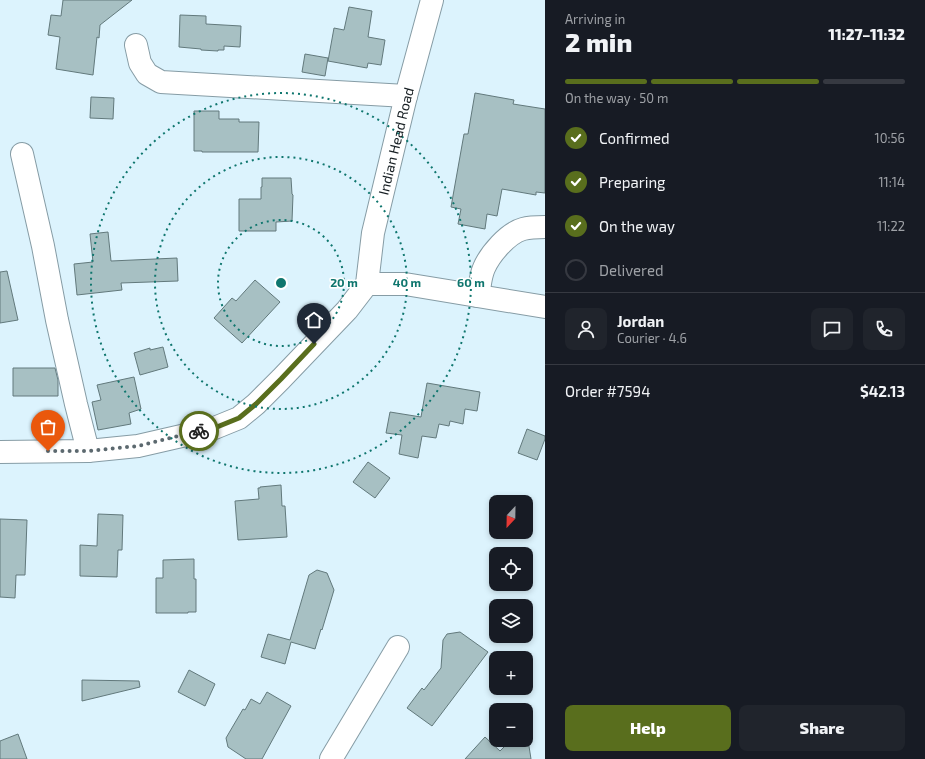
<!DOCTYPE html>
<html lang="en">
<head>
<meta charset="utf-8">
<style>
	:root { --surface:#171b24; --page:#20242c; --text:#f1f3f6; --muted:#9ea1a6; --line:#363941; --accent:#596e1d }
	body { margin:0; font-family:"Exo 2",sans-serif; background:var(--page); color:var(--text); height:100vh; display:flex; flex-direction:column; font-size:15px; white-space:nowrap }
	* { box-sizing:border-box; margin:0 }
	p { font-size:13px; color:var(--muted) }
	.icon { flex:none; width:22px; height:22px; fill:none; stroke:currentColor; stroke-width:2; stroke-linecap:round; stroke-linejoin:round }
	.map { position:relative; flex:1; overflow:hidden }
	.drawer { display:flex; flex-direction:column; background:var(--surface); width:380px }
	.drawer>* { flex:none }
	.needle { width:26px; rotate:202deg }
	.controls { position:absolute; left:489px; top:495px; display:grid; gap:8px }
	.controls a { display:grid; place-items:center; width:44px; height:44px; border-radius:8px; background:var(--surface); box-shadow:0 2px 6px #0003; font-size:20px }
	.pin { position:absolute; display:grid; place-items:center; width:34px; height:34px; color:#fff; margin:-41px -17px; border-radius:50% 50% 50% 0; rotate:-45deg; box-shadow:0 0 4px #0007 }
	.pin .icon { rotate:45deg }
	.courier { position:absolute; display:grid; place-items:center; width:40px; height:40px; margin:-20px; border:3px solid #596e1d; border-radius:50%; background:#fff; color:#222; box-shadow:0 1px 5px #0007 }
	.summary em { font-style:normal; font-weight:800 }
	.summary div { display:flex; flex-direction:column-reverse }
	.summary { display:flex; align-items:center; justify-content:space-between; height:68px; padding:0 20px }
	h1 { font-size:26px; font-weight:800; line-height:30px }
	.bar { display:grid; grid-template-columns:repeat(4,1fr); gap:6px 4px; align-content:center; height:48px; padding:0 20px }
	.bar i { height:5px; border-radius:3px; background:var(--line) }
	.bar .selected { background:var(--accent) }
	.bar p { grid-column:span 4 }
	.line { display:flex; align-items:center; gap:10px; padding:0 20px; border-top:1px solid var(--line) }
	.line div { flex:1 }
	.round { display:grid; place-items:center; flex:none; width:42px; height:42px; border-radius:8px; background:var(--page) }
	ol { padding:0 20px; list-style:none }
	li { display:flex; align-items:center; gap:12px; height:44px }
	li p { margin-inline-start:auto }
	li .icon { padding:4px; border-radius:50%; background:var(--accent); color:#fff; stroke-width:4 }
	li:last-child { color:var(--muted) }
	li i { width:22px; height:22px; border:2px solid var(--line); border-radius:50% }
	.action { display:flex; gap:8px; margin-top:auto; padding:8px 20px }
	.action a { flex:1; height:46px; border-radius:8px; background:var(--accent); color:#fff; font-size:16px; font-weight:800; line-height:46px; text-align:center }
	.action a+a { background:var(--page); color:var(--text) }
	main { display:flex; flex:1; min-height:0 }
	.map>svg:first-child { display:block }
	.building { fill:#a7c0c3; stroke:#62797c }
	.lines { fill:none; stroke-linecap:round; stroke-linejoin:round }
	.minor-casing { stroke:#869ca5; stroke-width:24 }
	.minor { stroke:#fff; stroke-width:22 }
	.done { stroke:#5c696f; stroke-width:4; stroke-dasharray:0 7.2 }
	.route { stroke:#596e1d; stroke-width:5 }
	.ring { fill:none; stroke:#0f766e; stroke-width:2; stroke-dasharray:2 4 }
	.labels { text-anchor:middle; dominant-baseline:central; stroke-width:3; stroke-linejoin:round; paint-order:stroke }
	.street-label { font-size:14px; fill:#171f23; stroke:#fff }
	.centre { fill:#0f766e; stroke:#fff; stroke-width:2 }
	.ring-label { font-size:12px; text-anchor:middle; font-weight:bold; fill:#0f766e; stroke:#fff; stroke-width:3; stroke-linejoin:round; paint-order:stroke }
</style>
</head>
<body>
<main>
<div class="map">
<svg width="545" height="759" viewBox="0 0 545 759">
	<rect width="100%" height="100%" fill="#dcf3fd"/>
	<path class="building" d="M63 0H132L100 25 99 38 97 37 93 75 56 69 60 37 48 35 51 15 61 16Z
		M349 7 372 11 368 37 385 40 381 65 368 63 367 68 328 61 334 28 344 30Z
		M180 15 206 16V24L241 26 240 47 224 46V50H218V51L201 50V49L179 47Z
		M305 54 328 58 325 76 302 72Z
		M475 93 514 100 513 104 545 109V193L536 192V195L502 189 497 216 487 214 485 229 458 224 461 209 451 207 464 134H468Z
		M91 97 114 98 113 119 90 118Z
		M194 111H219V119H239V122H259L258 152H202V151H194Z
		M262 178H291L292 194 293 195 292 221 276 222V231H239V199H261V187H262Z
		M108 232 111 261 177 258 178 281 121 283 122 290 77 295 74 264 93 262 90 234Z
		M7 271 18 320 0 323V272Z
		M255 280 280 302 242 343 214 318 232 298 236 301Z
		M163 347 168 367 140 375 134 353 150 348V350Z
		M13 368H55L58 380V396H13Z
		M134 377 141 409 129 413 131 424 98 430 92 402 101 400 97 385Z
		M427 383 480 392 477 411 465 409 463 424 450 421 449 426 439 424 436 438 422 436 418 458 399 454 402 435 386 433 390 412 421 417Z
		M527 429 545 436V439L537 460 518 453Z
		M368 462 390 478 375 498 353 482Z
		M281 485 282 506H285L287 537 238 540 235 501 259 499 258 488H260V487Z
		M98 514 123 515 122 550H118L117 577 80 576V545L97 546Z
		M0 519 27 520 25 575H16L15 598 0 597Z
		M194 559V579H196V612H188V613H156V578H163V560Z
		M317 570 327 573 334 590 322 630 321 629 315 649 291 642 285 664 261 657 268 634 290 640 309 575Z
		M460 632 488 652 432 726 407 708 422 688 424 690 441 668 443 640 447 634Z
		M189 670 215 684 205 706 178 692Z
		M82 680 139 681 140 687 82 701Z
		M267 692 291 706 262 759H246L228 747 226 738 243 709 245 710 251 699 260 704Z
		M18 734 27 759H0V741Z
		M485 737 500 751 511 740H528L531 759H465Z"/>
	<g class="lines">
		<defs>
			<g id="minor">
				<path d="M136 45 140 63 147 74 161 82 406 96"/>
				<path d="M22 154 43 246 57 320 76 404 88 451"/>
				<path id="s1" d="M367 284 373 233 406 96 432 0"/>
				<path d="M367 284H405L545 307"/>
				<path d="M478 296C480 286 480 277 484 268 490 254 508 233 523 229 530 227 538 227 545 227"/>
				<path d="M0 452 88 451 138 446 212 429 239 418 256 404 281 379 347 310 367 284"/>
				<path d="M331 759 398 647"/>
			</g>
		</defs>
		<use href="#minor" class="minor-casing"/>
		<use href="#minor" class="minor"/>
	</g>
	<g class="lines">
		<path class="done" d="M48 451H88L138 446 199 431"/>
		<path class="route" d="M199 431 212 429 239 418 256 404 281 379 314 344"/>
	</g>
	<g class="ring">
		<circle cx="281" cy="283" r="63"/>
		<circle cx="281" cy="283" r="126"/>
		<circle cx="281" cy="283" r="190"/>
	</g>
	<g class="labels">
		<g class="street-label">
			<text stroke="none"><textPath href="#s1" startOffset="146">Indian Head Road</textPath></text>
		</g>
	</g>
	<circle cx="281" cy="283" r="6" class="centre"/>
	<g class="ring-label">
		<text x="344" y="287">20 m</text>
		<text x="407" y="287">40 m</text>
		<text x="471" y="287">60 m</text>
	</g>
</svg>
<div class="controls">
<a><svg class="needle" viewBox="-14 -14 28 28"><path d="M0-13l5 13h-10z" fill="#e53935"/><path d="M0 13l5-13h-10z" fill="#9ea1a6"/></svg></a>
<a><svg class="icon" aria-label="locate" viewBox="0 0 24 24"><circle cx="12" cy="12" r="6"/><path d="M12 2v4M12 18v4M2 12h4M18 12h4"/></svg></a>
<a><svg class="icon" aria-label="layers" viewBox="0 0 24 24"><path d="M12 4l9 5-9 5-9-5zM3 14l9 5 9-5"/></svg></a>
<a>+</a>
<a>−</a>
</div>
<div class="pin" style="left:48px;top:451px;background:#ea580c"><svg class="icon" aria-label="bag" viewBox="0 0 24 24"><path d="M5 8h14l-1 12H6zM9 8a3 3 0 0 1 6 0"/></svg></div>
<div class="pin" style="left:314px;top:344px;background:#1f2937"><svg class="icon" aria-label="home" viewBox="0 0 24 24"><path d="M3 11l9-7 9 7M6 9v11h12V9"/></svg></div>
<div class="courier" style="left:199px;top:431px"><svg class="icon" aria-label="bike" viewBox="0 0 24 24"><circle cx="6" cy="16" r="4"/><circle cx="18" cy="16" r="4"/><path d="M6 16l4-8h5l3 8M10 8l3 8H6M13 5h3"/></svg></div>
</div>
<section class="drawer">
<div class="summary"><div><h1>2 min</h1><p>Arriving in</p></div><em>11:27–11:32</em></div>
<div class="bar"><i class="selected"></i><i class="selected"></i><i class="selected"></i><i></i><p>On the way · 50 m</p></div>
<ol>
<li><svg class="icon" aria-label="check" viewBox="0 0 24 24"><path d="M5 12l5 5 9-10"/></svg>Confirmed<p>10:56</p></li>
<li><svg class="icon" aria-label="check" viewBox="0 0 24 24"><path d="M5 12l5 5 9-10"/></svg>Preparing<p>11:14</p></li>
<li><svg class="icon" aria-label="check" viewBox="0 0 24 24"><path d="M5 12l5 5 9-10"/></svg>On the way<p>11:22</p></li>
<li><i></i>Delivered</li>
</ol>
<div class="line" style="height:72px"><a class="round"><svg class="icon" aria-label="person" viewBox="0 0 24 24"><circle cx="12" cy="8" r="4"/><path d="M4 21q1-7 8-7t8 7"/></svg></a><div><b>Jordan</b><p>Courier · 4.6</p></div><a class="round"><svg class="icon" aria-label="chat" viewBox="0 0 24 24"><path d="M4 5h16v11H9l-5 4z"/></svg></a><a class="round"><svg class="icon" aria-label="phone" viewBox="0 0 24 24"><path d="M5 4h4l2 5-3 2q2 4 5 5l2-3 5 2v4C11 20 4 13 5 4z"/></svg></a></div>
<div class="line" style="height:52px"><div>Order #7594</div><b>$42.13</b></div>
<div class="action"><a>Help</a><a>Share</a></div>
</section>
</main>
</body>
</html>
